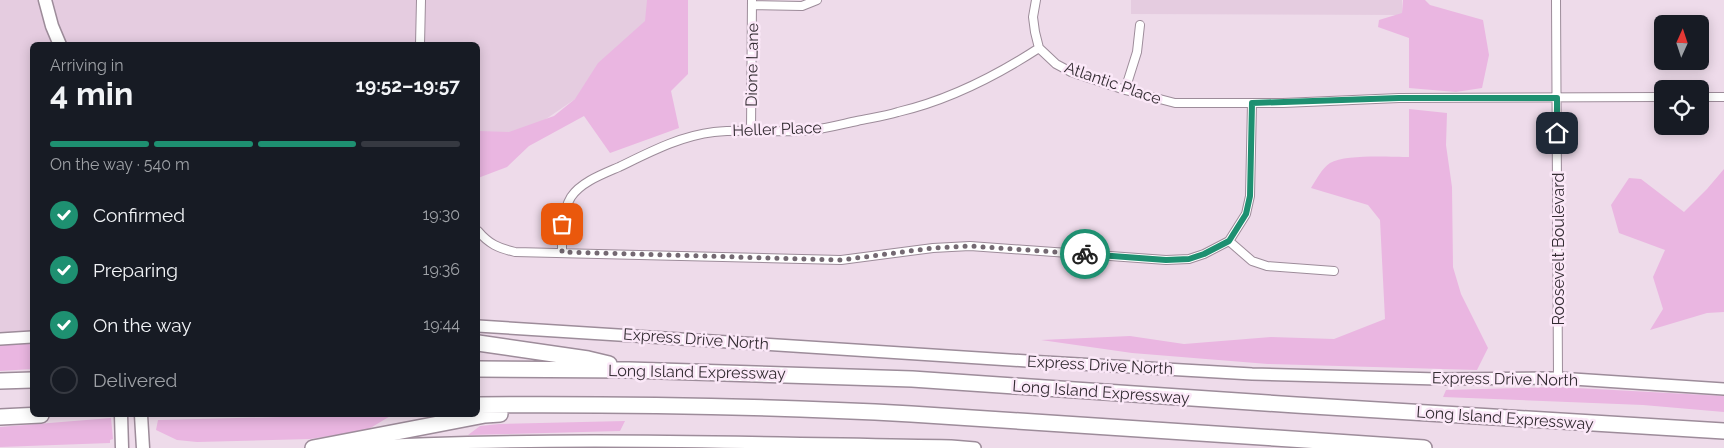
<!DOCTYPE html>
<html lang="en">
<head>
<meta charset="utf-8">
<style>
	:root { --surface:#171b24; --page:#20242c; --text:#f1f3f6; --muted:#9ea1a6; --line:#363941; --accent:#1e9071 }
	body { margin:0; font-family:Raleway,sans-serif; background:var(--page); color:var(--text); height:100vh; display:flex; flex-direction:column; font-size:19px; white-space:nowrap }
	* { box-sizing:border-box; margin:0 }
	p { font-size:16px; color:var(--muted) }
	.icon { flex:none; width:28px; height:28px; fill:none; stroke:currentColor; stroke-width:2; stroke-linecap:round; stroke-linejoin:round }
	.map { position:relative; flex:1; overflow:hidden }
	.side { position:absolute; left:30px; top:42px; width:450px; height:375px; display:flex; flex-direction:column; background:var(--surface); border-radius:8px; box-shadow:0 2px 12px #0003 }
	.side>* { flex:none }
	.needle { width:32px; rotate:3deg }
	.buttons { position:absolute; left:1654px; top:15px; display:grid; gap:10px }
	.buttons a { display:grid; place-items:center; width:55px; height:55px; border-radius:8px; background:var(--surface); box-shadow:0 2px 12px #0003; font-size:25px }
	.pin { position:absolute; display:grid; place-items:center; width:42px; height:42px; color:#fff; margin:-21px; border-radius:10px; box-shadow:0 2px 8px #0006 }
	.courier { position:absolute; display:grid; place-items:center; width:50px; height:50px; margin:-25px; border:4px solid #1e9071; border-radius:50%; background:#fff; color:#222; box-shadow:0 1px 6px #0007 }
	.summary em { font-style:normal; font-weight:700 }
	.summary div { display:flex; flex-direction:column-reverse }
	.summary { display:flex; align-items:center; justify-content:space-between; height:85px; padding:0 20px }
	h1 { font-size:32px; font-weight:700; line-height:38px }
	.bar { display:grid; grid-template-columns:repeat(4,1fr); gap:8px 5px; align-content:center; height:60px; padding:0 20px }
	.bar i { height:6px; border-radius:4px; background:var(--line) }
	.bar .on { background:var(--accent) }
	.bar p { grid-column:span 4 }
	ol { padding:0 20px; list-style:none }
	li { display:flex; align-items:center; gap:15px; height:55px }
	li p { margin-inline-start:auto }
	li .icon { padding:5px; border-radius:50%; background:var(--accent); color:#fff; stroke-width:4 }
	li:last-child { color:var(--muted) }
	li i { width:28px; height:28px; border:2px solid var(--line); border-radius:50% }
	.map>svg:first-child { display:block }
	.built { fill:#e5cce0 }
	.green { fill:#eab6e1 }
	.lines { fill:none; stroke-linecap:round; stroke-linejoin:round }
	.street-casing { stroke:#9d8c9a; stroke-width:10 }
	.secondary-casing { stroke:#9d8c9a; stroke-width:14 }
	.primary-casing { stroke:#9d8c9a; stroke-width:15 }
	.highway-casing { stroke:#9d8c9a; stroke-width:18 }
	.street { stroke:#fff; stroke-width:8 }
	.secondary { stroke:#fff; stroke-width:11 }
	.primary { stroke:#fff; stroke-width:12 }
	.highway { stroke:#fff; stroke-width:15 }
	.done { stroke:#746972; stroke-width:5; stroke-dasharray:0 9 }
	.route { stroke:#1e9071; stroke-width:6 }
	.labels { text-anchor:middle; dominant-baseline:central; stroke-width:5; stroke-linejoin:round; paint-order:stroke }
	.street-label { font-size:16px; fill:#332c32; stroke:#fbe8f8 }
</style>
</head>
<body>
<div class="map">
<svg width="1724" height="448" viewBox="0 0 1724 448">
	<rect width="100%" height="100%" fill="#eedbea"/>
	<path class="built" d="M0 0H664L610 75 511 143 478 157V45H32V333L0 334Z
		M1131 0H1402V15L1131 14Z"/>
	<path class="green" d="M647 0H688V74L671 91 679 128 610 153 584 116 529 146 507 167 478 178V131L509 132 554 116 575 99 598 63 645 21Z
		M1403 0H1425L1430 5 1483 20 1489 55 1482 88 1456 92 1409 88V38L1378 27 1379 20 1402 13Z
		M1409 109 1447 113 1446 145 1452 187 1453 267 1461 294 1488 348 1477 370 1268 364 1132 353 1041 340 1130 336 1184 344 1271 337 1334 339 1385 319 1380 220 1368 205 1311 188C1316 180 1322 168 1330 163 1345 154 1390 157 1409 157Z
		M1724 169V312L1707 313 1650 330 1663 309 1653 277 1665 250 1619 233 1611 205 1629 178 1641 179 1684 212 1707 189Z
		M32 342V369L0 371V344Z
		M1558 387 1724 396V412L1643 405 1443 397 1446 390Z
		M361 415H392L367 430 310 439 197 442 177 440 156 430 158 420Z
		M111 418 113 439 110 440V443L0 447V427Z
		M625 421 620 431 468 435 480 426 499 424Z"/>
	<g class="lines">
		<defs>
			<path id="street" d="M1036 0 1033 17 1035 32 1039 48 1056 64 1071 72 1125 90 1175 103H1283L1399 98 1662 97
				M1556 0 1558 378
				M753 5 802 6 817 0
				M420 45 421 0
				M1125 90 1137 52 1140 25
				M1700 97H1724
				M751 131 752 0
				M478 231C489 244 498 248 515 252L841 260 933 248 970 246 1166 260 1189 259 1204 254 1229 241 1246 214 1250 196 1252 103
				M1229 241 1252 261 1267 266 1334 271
				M562 252C562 233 561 214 571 197 581 182 603 174 619 167 650 152 680 136 714 132 747 128 780 134 813 130 828 128 843 124 857 121 871 118 885 116 898 112 949 100 996 76 1039 48"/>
			<path id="secondary" d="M478 326 1027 361 1252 374 1438 379 1558 378 1724 389
				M0 339 32 337
				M349 447C550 436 750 443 951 446L975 448"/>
			<path id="primary" d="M45 0 52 26 60 45
				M121 415 122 448
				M141 415 143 448"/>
			<path id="highway" d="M478 343 588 359 609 364
				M478 369 629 370 912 379 1296 405 1724 431
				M0 381 32 380
				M478 405C622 404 767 406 911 414 1082 424 1253 437 1424 448
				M0 417 41 415
				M313 448 485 415 500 414"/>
		</defs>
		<use href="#street" class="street-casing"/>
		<use href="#secondary" class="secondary-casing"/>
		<use href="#primary" class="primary-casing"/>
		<use href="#highway" class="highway-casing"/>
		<use href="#street" class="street"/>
		<use href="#secondary" class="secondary"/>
		<use href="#primary" class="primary"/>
		<use href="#highway" class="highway"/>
	</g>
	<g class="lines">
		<path class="done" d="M562 224V252L841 260 933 248 970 246 1085 254"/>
		<path class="route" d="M1085 254 1166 260 1189 259 1204 254 1229 241 1246 214 1250 196 1252 103 1399 98H1557V133"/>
	</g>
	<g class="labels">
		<g class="street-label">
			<text transform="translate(752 65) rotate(-89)">Dione Lane</text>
			<text transform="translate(1113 83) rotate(19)">Atlantic Place</text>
			<text transform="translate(777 129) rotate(-2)">Heller Place</text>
			<text transform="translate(1558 249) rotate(-90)">Roosevelt Boulevard</text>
			<text transform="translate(696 339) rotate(4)">Express Drive North</text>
			<text transform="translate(1100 365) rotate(3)">Express Drive North</text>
			<text transform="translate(697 372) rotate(1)">Long Island Expressway</text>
			<text transform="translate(1505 379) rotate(1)">Express Drive North</text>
			<text transform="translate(1101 392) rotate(4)">Long Island Expressway</text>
			<text transform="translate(1505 418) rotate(4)">Long Island Expressway</text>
		</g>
	</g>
</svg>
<div class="buttons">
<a><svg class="needle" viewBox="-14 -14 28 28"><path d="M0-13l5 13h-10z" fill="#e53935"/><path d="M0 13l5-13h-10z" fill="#9ea1a6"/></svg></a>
<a><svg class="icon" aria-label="locate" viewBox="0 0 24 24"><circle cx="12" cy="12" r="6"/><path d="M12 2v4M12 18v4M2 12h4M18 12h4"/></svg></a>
</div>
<div class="pin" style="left:562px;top:224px;background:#ea580c"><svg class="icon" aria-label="bag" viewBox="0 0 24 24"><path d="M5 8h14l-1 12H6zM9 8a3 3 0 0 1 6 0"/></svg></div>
<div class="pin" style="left:1557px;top:133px;background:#1f2937"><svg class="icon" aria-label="home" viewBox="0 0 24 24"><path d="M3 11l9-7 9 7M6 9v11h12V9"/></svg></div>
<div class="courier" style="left:1085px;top:254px"><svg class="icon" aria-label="bike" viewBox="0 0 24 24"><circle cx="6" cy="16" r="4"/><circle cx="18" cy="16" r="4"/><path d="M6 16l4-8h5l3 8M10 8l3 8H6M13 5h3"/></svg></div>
<section class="side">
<div class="summary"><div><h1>4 min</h1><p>Arriving in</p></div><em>19:52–19:57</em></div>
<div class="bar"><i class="on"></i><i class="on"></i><i class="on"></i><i></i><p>On the way · 540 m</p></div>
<ol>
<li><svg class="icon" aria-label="check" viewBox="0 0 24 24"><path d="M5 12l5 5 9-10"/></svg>Confirmed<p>19:30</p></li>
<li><svg class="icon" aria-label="check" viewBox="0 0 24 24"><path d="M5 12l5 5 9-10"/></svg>Preparing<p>19:36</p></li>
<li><svg class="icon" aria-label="check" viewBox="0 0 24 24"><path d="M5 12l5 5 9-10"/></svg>On the way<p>19:44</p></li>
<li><i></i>Delivered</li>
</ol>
</section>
</div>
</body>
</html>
